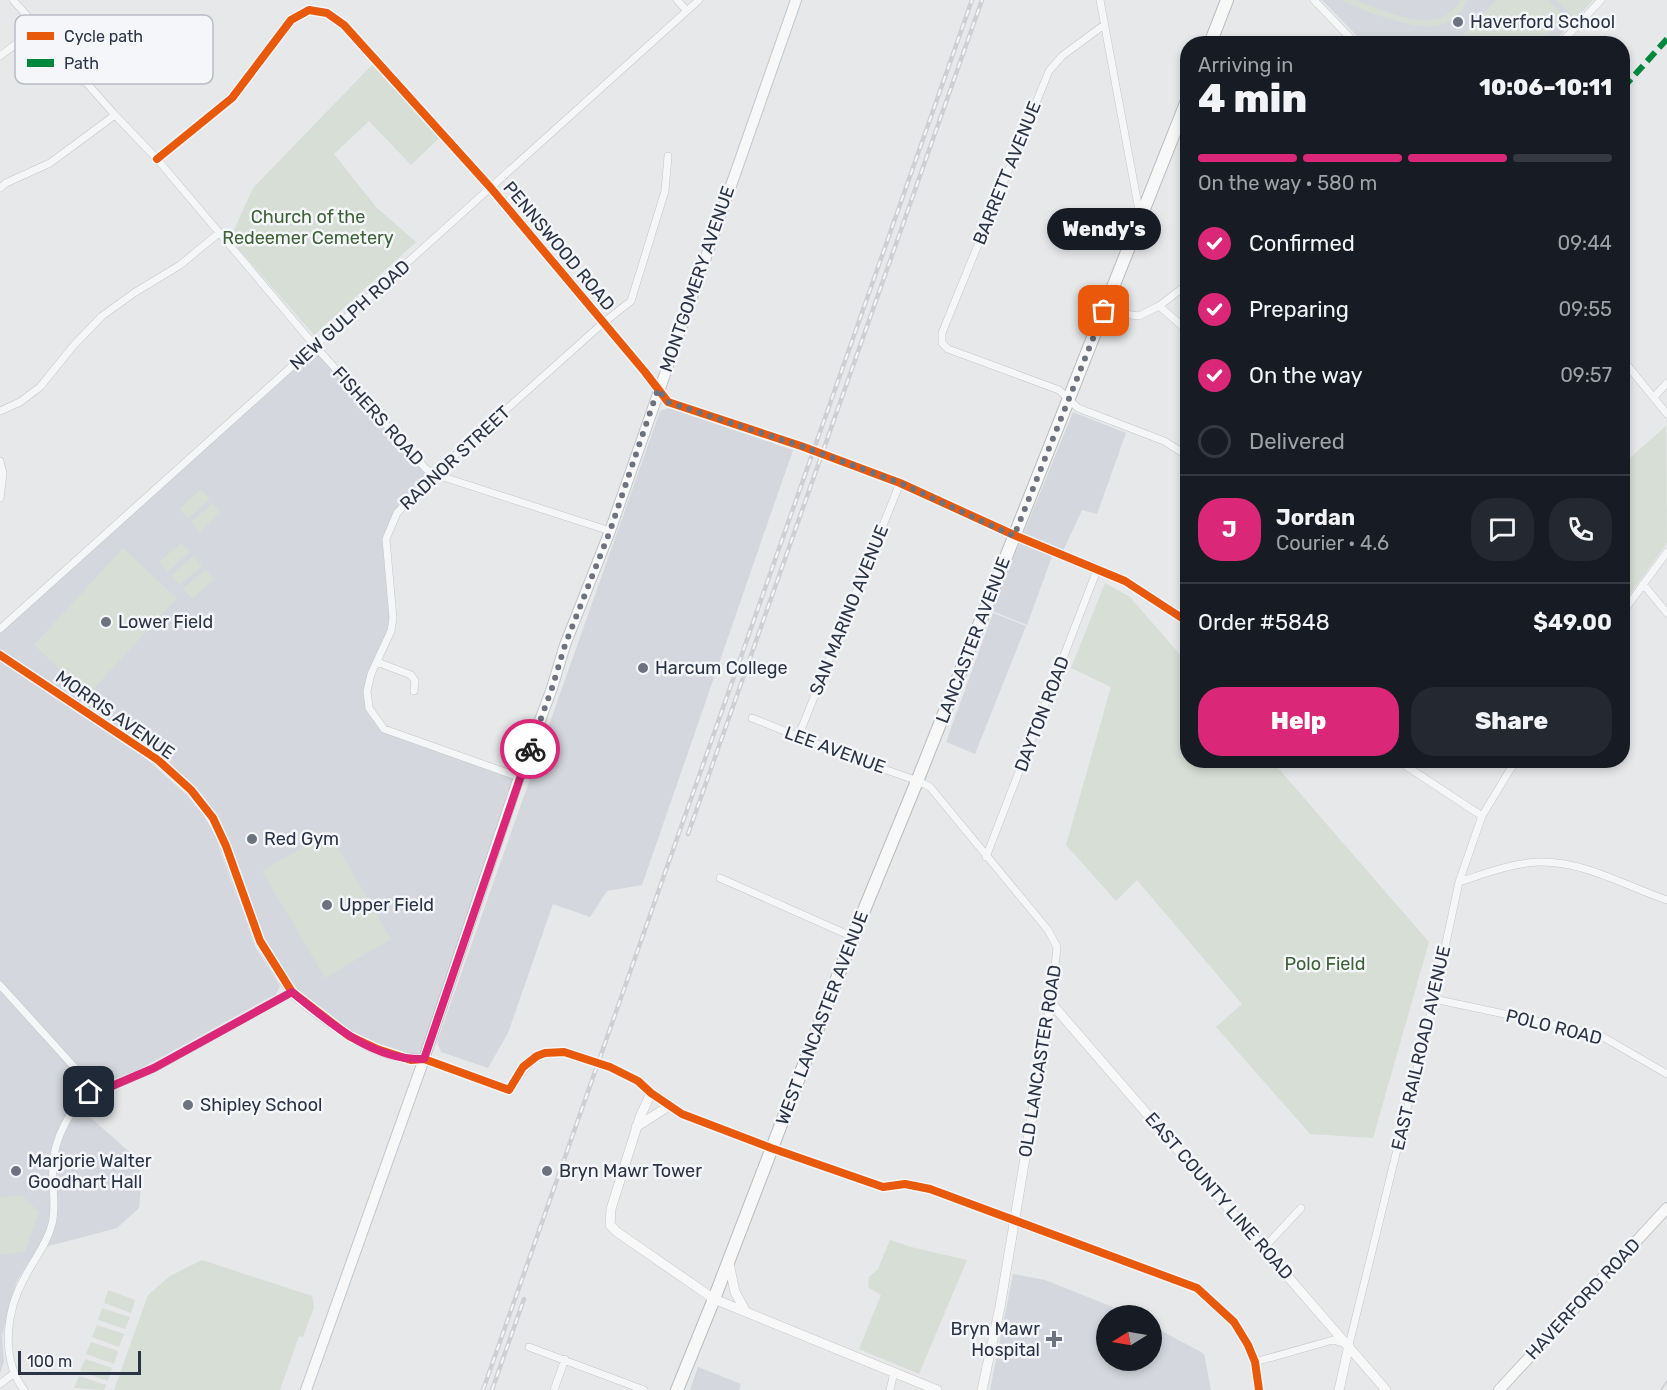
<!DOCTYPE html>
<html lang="en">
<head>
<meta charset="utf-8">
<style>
	:root { --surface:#171b24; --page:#242831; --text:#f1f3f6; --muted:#9ea1a6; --line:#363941; --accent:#db2777 }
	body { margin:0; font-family:Rubik,sans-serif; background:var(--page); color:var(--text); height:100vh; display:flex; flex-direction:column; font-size:22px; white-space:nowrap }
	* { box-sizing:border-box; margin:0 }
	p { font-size:20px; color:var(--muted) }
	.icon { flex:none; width:33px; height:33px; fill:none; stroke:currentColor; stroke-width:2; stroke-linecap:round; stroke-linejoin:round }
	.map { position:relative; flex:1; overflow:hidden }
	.details { position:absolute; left:1180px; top:36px; width:450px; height:732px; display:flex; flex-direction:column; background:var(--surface); border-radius:24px; box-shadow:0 3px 9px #0003 }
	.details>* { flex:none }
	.needle { width:39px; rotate:259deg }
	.tools { position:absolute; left:1096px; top:1305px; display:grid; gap:12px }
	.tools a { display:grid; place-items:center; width:66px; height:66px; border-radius:50%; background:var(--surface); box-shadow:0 3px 9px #0003; font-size:30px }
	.scale { position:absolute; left:18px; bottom:15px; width:123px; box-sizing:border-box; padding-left:6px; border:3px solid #2b3445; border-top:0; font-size:16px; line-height:21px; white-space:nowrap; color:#2b3445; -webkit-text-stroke:4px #f4f6f9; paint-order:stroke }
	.pin { position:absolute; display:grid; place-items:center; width:51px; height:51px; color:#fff; margin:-26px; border-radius:12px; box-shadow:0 3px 9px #0006 }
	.courier { position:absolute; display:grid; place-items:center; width:60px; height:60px; margin:-30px; border:4px solid #db2777; border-radius:50%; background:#fff; color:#222; box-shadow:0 2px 8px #0007 }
	.bubble { position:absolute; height:42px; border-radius:21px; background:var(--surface); box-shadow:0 3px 9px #0003; font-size:20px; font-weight:800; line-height:42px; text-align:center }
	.headline em { font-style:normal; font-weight:800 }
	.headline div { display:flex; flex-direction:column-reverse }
	.headline { display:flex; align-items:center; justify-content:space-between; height:102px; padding:0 18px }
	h1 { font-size:39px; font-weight:800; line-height:45px }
	.bar { display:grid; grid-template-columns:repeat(4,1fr); gap:9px 6px; align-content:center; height:72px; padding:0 18px }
	.bar i { height:8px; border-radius:4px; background:var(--line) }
	.bar .active { background:var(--accent) }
	.bar p { grid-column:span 4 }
	.line { display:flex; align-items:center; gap:15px; padding:0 18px; border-top:2px solid var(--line) }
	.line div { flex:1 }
	.round { display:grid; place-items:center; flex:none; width:63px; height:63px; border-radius:24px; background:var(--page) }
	ol { padding:0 18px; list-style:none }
	li { display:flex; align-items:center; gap:18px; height:66px }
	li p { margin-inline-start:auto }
	li .icon { padding:6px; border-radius:50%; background:var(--accent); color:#fff; stroke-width:4 }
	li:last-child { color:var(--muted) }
	li i { width:33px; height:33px; border:3px solid var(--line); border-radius:50% }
	.cta { display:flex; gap:12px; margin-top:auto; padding:12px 18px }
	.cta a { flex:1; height:69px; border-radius:24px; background:var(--accent); color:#fff; font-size:24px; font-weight:800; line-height:69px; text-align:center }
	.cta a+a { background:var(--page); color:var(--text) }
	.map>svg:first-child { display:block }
	.built { fill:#d4d7dd }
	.green { fill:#d6ded6 }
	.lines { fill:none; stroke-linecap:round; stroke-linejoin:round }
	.secondary-tunnel { stroke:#c1c4c9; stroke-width:9; stroke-dasharray:9 4.5; stroke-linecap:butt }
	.street-casing { stroke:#c4c6c8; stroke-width:8 }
	.secondary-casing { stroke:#c4c6c8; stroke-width:10 }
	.primary-casing { stroke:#c2c5c8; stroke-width:12 }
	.highway-casing { stroke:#b8bbbf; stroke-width:14 }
	.street { stroke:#f5f6f7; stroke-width:7 }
	.secondary { stroke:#f8f8f8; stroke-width:9 }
	.primary { stroke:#f8f8f8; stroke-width:10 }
	.highway { stroke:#f8f8f8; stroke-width:12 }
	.tram { stroke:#cecfd2; stroke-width:1.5 }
	.rail-casing { stroke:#cecfd2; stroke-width:4.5 }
	.rail { stroke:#f4f6f9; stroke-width:2; stroke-dasharray:7; stroke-linecap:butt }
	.street-bridge-casing { stroke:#c4c6c8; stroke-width:8; stroke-linecap:butt }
	.street-bridge { stroke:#f5f6f7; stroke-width:7 }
	.quiet { stroke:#00873e; stroke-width:6; stroke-dasharray:12 6; stroke-linecap:butt }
	.cycleway-casing { stroke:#f4f6f9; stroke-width:11 }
	.cycleway { stroke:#e8590c; stroke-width:8 }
	.done { stroke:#6c737f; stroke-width:6; stroke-dasharray:0 10.8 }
	.route { stroke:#db2777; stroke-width:8 }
	.poi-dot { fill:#6c737f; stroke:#f4f6f9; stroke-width:2 }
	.labels { text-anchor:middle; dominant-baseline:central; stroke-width:5; stroke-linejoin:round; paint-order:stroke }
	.poi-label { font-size:18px; fill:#2b3445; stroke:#f4f6f9; text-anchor:start }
	.street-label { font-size:18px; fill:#2b3445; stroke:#f4f6f9 }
	.park-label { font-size:18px; fill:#3f6138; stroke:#f4f6f9 }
	.key { fill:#f4f6f9; stroke:#b8bcc3; stroke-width:1.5 }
	.key-label { font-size:16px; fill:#2b3445 }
</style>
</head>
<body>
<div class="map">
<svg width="1667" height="1390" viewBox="0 0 1667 1390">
	<rect width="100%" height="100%" fill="#e6e8ea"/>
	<path class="built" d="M1322 0H1593L1552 44 1364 43Z
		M315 346 434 474 397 513 386 539 393 618 371 674 369 708 384 729 519 777 424 1059 377 1049 292 992 272 962 213 818 158 760 0 655V629Z
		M669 408 793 450 642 885 607 891 590 917 553 904 508 1033 488 1068 441 1052 437 1042 660 411Z
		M1073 412 1126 433 1097 514 1082 510 1063 551 1055 548 1027 625 992 611Z
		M993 613 1026 626 975 754 946 742Z
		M0 661 141 754 188 796 203 815 214 834 256 948 280 986 276 994 136 1071 101 1084 82 1110 135 1157 142 1179 139 1208 117 1228 38 1249 26 1266 16 1283 2 1336 4 1362 0 1373Z
		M1013 1274 1045 1280 1133 1315 1107 1316V1360H1152V1326L1201 1352 1204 1354 1211 1390H990Z
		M698 1367 741 1384 739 1390H690Z"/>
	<path class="green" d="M1341 0C1346 0 1351 0 1355 0 1361 1 1367 5 1373 7 1403 17 1440 34 1461 0H1467C1462 13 1450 24 1436 26 1414 30 1361 11 1341 0Z
		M1496 0H1548L1565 16 1539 43H1456Z
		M1555 0H1592L1575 18Z
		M372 65 440 137 411 165 369 121 334 154 376 207 416 242 314 335 230 239 253 188Z
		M1666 426 1667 543 1623 604V464Z
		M201 489 210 499 188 519 179 509Z
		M212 503 221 512 200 532 191 522Z
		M181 543 190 552 168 572 159 562Z
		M123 548 177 598 88 695 34 645Z
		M193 556 202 566 180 585 171 575Z
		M205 569 214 579 192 599 183 589Z
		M1105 583 1130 597 1188 664V760L1272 761 1429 942 1373 1138 1310 1134 1216 1027 1242 1004 1137 880 1116 901 1066 845 1111 687 1071 668Z
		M329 832 391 939 325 978 262 871Z
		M22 1195 39 1212 25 1252 0 1255V1197Z
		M890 1240 911 1247 967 1260 919 1374 859 1349 881 1295 868 1287 869 1277 878 1269Z
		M202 1260 312 1296 314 1307 303 1337 299 1336 280 1390H114L148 1295 170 1276Z
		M108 1290 135 1300 131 1313 104 1303Z
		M102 1308 130 1317 125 1329 98 1320Z
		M97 1325 124 1334 119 1347 92 1337Z
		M91 1342 118 1351 114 1364 86 1354Z
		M85 1359 112 1368 108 1381 80 1371Z
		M79 1376 106 1385 104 1390 74 1388Z"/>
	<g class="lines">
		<path class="secondary-tunnel" d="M585 1058 610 1067"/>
		<defs>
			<path id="street" d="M13 0 115 115 157 159 315 346 426 469 434 474 610 531
				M677 0 687 11
				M1100 0 1140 216
				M1314 0 1356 44
				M1104 25 1062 56 1049 71 942 333V343L948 349 1059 390 1078 408 1164 441 1188 456
				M1212 38 1225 44
				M1560 44 1601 0
				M0 56 37 28
				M157 159 232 98 291 20 309 10 327 13 344 25 490 187 645 372 668 402 801 446
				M0 188 6 183 50 163 115 115
				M1159 306 1188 284
				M1104 311 1139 316 1159 306 1188 331
				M1623 360 1667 414
				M1654 397 1667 383
				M0 411 20 402 40 387 74 345 102 316 134 293 180 265 219 233
				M834 458 900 483 1014 535 1125 581 1188 622
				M0 461 3 473 0 498
				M1643 584 1667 613
				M1623 612 1667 552
				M0 629 699 0
				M377 662 411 675 415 681 414 691
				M752 718 855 759 918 781 930 787 1048 930 1057 947 1051 1003
				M798 737 900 483
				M1397 760 1482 816
				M519 777 384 729 369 708 367 691 371 674 391 631 393 618 386 539 397 513 434 474 603 323 631 301 665 191 668 156
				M986 857 1097 570
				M720 878 853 937
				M1459 882C1484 874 1512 863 1539 862 1585 861 1625 886 1667 900
				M0 985 85 1079 89 1092C71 1108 54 1139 53 1164 51 1184 57 1204 52 1224 47 1244 34 1259 25 1277 6 1310 0 1358 24 1390
				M1434 999 1598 1034 1667 1074
				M89 1092 105 1089 155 1068 292 992
				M771 1148 883 1187 905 1184 930 1189 1197 1288 1234 1322 1248 1345 1255 1362 1259 1390
				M1263 1249 1301 1208
				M529 1347 644 1390
				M1255 1362 1333 1340 1349 1345 1434 999 1459 882 1482 816 1516 760
				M0 1384 13 1374
				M554 1390 565 1359
				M890 1390 894 1372"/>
			<path id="secondary" d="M0 655C35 679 71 702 106 725 137 745 168 764 192 792 224 829 232 869 249 914 259 941 273 967 290 990 301 1004 325 1019 340 1029 363 1046 395 1060 424 1059L509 1090C532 1054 542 1044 585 1058
				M1051 1003 1386 1390
				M610 1067 638 1081 651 1093 682 1114 771 1148
				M651 1093 640 1117 611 1209 610 1225 617 1232 714 1299 937 1390
				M636 1127 669 1106
				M729 1263 735 1292 746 1312
				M982 1390 1000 1307 1051 1003
				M1339 1390 1349 1345"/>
			<path id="primary" d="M306 1390 424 1059 519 777 552 688 565 645 610 531 796 0
				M1499 1390 1667 1208"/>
			<path id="highway" d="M1210 44 1227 0
				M677 1390 714 1299 853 937 920 774 1188 98"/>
		</defs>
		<use href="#street" class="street-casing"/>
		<use href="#secondary" class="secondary-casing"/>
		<use href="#primary" class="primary-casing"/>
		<use href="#highway" class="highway-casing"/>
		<use href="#street" class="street"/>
		<use href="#secondary" class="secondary"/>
		<use href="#primary" class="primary"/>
		<use href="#highway" class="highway"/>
		<path class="tram" d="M1661 1390 1667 1381"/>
		<defs>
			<path id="rail" d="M688 834 982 0
				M483 1390 972 0
				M492 1390 524 1299"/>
		</defs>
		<use href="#rail" class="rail-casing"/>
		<use href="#rail" class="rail"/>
		<defs>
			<path id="street-bridge" d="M801 446 834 458"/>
		</defs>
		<use href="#street-bridge" class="street-bridge-casing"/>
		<use href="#street-bridge" class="street-bridge"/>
		<path class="quiet" d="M1623 88 1667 39"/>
		<defs>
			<path id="cycleway" d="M157 159 232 98 291 20 309 10 327 13 344 25 490 187 645 372 668 402 801 446 900 483 1014 535 1125 581 1188 622
				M0 655 158 760 191 790 213 818 226 846 260 941 292 992 349 1036 377 1049 411 1060 424 1059 509 1090 523 1067 537 1056 545 1053 564 1052 610 1067 638 1081 651 1093 682 1114 771 1148 883 1187 905 1184 930 1189 1197 1288 1234 1322 1248 1345 1255 1362 1259 1390"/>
		</defs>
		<use href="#cycleway" class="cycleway-casing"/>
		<use href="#cycleway" class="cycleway"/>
	</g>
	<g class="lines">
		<path class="done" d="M530 749 552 688 565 645 610 531 658 389 668 402 804 447 900 483 1014 536 1104 311"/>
		<path class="route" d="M89 1092 105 1089 154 1068 292 992C329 1022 372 1061 424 1059L530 749"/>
	</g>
	<g class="poi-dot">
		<circle cx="1458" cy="22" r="6"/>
		<circle cx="106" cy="622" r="6"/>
		<circle cx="643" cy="668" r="6"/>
		<circle cx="252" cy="839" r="6"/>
		<circle cx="327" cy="905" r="6"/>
		<circle cx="188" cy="1105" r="6"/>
		<circle cx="16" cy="1171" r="6"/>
		<circle cx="547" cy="1171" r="6"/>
		<path d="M1051 1330h6v6h6v6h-6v6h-6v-6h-6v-6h6z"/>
	</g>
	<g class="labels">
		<g class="poi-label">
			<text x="1470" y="22">Haverford School</text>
			<text x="118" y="622">Lower Field</text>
			<text x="655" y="668">Harcum College</text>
			<text x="264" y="839">Red Gym</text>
			<text x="339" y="905">Upper Field</text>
			<text x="200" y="1105">Shipley School</text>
			<text x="28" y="1161">Marjorie Walter<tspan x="28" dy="21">Goodhart Hall</tspan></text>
			<text x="559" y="1171">Bryn Mawr Tower</text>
			<text x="1040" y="1329" text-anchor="end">Bryn Mawr<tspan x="1040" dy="21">Hospital</tspan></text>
		</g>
		<g class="street-label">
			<text transform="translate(1007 173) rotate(-68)">BARRETT AVENUE</text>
			<text transform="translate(559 246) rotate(50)">PENNSWOOD ROAD</text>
			<text transform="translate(697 279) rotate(-71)">MONTGOMERY AVENUE</text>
			<text transform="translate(350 315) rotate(-42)">NEW GULPH ROAD</text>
			<text transform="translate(378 416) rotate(48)">FISHERS ROAD</text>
			<text transform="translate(455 458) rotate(-43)">RADNOR STREET</text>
			<text transform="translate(849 610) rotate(-68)">SAN MARINO AVENUE</text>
			<text transform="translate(973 640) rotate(-69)">LANCASTER AVENUE</text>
			<text transform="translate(1042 714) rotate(-69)">DAYTON ROAD</text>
			<text transform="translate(115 715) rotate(35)">MORRIS AVENUE</text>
			<text transform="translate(835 750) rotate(20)">LEE AVENUE</text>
			<text transform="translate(822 1018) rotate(-69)">WEST LANCASTER AVENUE</text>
			<text transform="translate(1554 1027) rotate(14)">POLO ROAD</text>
			<text transform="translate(1421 1048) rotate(-77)">EAST RAILROAD AVENUE</text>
			<text transform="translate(1040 1061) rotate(-81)">OLD LANCASTER ROAD</text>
			<text transform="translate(1219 1196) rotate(49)">EAST COUNTY LINE ROAD</text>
			<text transform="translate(1583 1299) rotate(-47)">HAVERFORD ROAD</text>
		</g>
		<g class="park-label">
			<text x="308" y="217">Church of the<tspan x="308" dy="21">Redeemer Cemetery</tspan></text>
			<text x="1325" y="964">Polo Field</text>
		</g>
	</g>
	<rect x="15" y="15" width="198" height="69" rx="9" class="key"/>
	<rect x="27" y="32" width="27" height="8" fill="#e8590c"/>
	<rect x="27" y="59" width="27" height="8" fill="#00873e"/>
	<g class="key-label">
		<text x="64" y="42">Cycle path</text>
		<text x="64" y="69">Path</text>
	</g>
</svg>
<div class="tools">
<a><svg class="needle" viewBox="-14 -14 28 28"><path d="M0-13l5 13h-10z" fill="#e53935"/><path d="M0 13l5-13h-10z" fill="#9ea1a6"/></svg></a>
</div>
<div class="scale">100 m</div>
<div class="pin" style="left:1104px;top:311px;background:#ea580c"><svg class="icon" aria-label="bag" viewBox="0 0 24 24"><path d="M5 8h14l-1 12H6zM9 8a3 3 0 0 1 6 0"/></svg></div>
<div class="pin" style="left:89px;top:1092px;background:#1f2937"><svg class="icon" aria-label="home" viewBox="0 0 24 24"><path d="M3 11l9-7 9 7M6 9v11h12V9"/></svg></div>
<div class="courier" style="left:530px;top:749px"><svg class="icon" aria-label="bike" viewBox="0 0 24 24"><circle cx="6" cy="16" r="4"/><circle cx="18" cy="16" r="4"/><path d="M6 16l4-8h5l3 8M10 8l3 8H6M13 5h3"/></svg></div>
<div class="bubble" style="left:1047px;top:208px;width:114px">Wendy's</div>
<section class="details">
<div class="headline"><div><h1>4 min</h1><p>Arriving in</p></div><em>10:06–10:11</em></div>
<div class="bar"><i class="active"></i><i class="active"></i><i class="active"></i><i></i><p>On the way · 580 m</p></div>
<ol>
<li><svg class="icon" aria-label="check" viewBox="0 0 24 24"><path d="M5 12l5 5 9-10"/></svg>Confirmed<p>09:44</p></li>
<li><svg class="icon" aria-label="check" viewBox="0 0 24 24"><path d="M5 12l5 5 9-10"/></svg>Preparing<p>09:55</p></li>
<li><svg class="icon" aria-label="check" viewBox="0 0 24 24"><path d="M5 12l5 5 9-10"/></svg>On the way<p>09:57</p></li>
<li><i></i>Delivered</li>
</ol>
<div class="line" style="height:108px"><b class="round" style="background:var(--accent);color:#fff">J</b><div><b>Jordan</b><p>Courier · 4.6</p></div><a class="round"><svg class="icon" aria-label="chat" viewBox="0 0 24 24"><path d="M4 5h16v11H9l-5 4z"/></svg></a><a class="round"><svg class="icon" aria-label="phone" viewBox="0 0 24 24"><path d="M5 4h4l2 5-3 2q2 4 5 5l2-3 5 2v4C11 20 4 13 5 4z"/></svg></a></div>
<div class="line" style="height:78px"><div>Order #5848</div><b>$49.00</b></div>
<div class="cta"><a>Help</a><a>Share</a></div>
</section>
</div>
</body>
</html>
